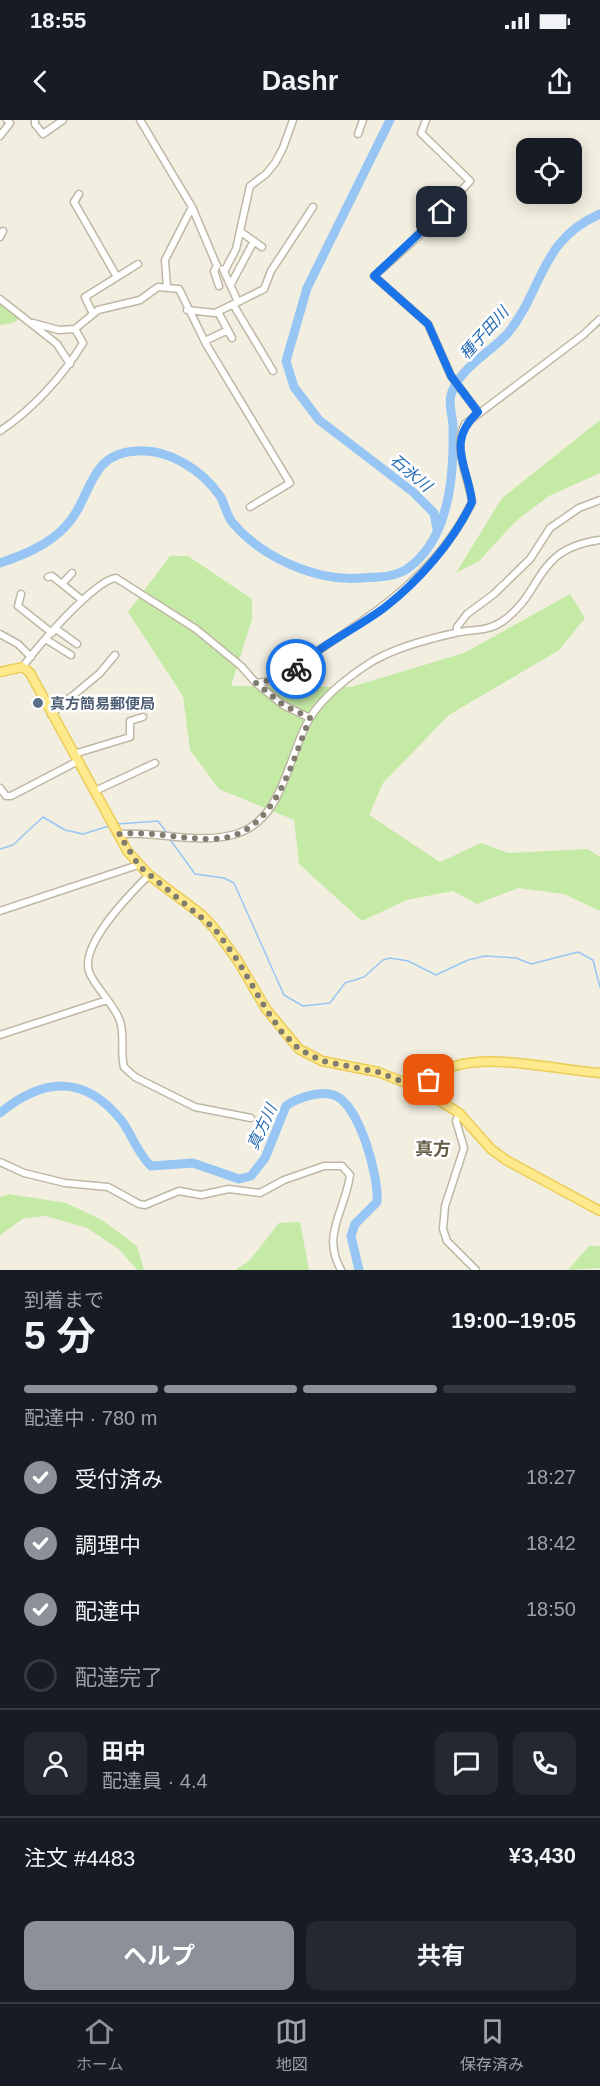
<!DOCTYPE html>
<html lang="ja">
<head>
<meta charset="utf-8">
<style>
	:root { --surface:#171b24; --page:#242831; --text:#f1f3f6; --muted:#9ea1a6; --line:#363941; --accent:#8c9099 }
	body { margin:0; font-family:Helvetica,"Noto Sans JP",sans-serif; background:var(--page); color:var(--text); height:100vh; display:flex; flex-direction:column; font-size:22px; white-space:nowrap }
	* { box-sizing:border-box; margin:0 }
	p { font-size:20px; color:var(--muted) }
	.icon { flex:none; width:33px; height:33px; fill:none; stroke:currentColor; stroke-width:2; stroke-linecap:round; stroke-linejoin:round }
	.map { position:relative; height:1150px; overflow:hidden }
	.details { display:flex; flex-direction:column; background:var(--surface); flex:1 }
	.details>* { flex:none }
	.controls { position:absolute; left:516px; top:18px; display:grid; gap:12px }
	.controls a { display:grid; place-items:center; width:66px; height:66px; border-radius:12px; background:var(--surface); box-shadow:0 3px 15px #0003; font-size:30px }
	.pin { position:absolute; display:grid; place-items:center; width:51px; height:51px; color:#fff; margin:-26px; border-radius:12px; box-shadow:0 3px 9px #0006 }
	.courier { position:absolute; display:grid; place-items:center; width:60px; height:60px; margin:-30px; border:4px solid #1a73e8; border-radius:50%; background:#fff; color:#222; box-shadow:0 2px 8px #0007 }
	.summary em { font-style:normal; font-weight:700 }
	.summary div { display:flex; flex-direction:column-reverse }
	.summary { display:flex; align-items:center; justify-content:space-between; height:102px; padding:0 24px }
	h1 { font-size:39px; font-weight:700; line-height:45px }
	.bar { display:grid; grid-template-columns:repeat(4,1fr); gap:9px 6px; align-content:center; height:72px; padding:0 24px }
	.bar i { height:8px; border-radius:4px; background:var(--line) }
	.bar .active { background:var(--accent) }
	.bar p { grid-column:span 4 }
	.line { display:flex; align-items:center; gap:15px; padding:0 24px; border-top:2px solid var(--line) }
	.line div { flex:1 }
	.round { display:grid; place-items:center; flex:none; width:63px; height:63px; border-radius:12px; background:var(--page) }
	ol { padding:0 24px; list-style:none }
	li { display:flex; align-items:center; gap:18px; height:66px }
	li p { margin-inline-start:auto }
	li .icon { padding:6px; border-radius:50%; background:var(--accent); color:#fff; stroke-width:4 }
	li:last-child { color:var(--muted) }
	li i { width:33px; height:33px; border:3px solid var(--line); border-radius:50% }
	.button { display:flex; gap:12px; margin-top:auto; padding:12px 24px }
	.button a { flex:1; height:69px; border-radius:12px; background:var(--accent); color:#fff; font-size:24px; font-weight:700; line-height:69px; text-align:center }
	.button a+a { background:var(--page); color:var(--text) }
	.status { display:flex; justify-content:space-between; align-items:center; height:42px; padding:0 30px; background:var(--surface); direction:ltr }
	.status svg { height:16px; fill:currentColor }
	header { display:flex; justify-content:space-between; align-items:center; height:78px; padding:0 24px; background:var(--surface); font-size:27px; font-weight:700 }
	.tabs { display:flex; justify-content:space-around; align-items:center; height:84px; border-top:2px solid var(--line); background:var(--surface); font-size:16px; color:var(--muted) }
	.tabs a { display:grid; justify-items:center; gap:3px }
	.tabs .active { color:var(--accent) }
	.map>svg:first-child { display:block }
	.green { fill:#c5eaa6 }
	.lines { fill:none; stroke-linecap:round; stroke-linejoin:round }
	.stream { stroke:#98c6f4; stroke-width:1.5 }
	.river { stroke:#98c6f4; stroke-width:9 }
	.minor-casing { stroke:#beb7a4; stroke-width:9 }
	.major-casing { stroke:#ebcc56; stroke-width:11 }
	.minor { stroke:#fff; stroke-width:6 }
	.major { stroke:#ffe98d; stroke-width:8 }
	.done { stroke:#817c6f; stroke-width:6; stroke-dasharray:0 10.8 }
	.route { stroke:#1a73e8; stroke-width:8 }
	.service-dot { fill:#5c6f8a; stroke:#fff; stroke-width:2 }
	.labels { text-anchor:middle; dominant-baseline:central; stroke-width:5; stroke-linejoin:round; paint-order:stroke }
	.service-label { font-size:15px; font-weight:bold; fill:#4e5e75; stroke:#fff; text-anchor:start }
	.water-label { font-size:16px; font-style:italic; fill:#256bb5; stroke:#fff }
	.quarter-label { font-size:18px; font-weight:bold; fill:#675d48; stroke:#fff }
</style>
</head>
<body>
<div class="status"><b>18:55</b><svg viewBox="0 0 49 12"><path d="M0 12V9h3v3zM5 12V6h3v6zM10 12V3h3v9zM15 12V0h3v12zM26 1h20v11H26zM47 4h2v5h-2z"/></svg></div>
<header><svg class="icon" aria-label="back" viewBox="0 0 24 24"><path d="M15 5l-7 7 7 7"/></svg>Dashr<svg class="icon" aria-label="share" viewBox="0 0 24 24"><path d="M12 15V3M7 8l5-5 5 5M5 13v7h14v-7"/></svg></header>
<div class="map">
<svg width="600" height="1150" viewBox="0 0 600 1150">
	<rect width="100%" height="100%" fill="#f2efe1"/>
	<path class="green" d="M0 179 22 197 13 203 0 205Z
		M600 300V353L549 376 516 401 479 441 456 453 502 378Z
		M170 436H188L252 479V499L231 566 351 567 464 533 570 474 585 498 559 530 449 595 383 663 369 695 440 742 481 723 508 733 588 729 600 737V791L564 774 518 768 477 784 453 771 407 780 362 801 299 744 294 700 219 669 190 630 183 576 128 492Z
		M9 1074 66 1083 102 1100 137 1126 144 1150H137L120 1130 87 1108 46 1096 24 1098 0 1115V1077Z
		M300 1102 309 1150H235L249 1141 279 1103Z
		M589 1126H600V1148L568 1150Z"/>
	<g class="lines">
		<path class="stream" d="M117 704 158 701 167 713
			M169 718 195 754 224 758 234 763 284 875 303 886 330 883 345 863 364 857 383 840 390 838 408 841 436 855 468 840 485 836 516 838 531 844 578 832 593 840 600 867
			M0 729 13 725 43 697 65 710 83 714 109 706"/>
		<path class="river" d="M390 0 307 168 286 241 294 267 319 300 413 372 434 393 437 409
			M0 443C23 435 47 426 65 407 93 378 87 333 137 331 169 329 202 350 220 376 225 384 226 394 232 402 261 437 316 462 361 458 377 457 393 458 407 449 450 419 454 355 453 307 453 297 448 284 451 275 458 249 491 232 508 213 544 168 540 120 600 94
			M0 993C43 958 84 954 121 1000 132 1014 137 1033 151 1046L193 1043 239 1059 251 1056 265 1038 286 986C297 978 322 969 336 976 360 987 379 1057 377 1082L355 1104 351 1116 359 1150"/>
		<defs>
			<path id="minor" d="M35 0V4L43 14 63 0
				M140 0 192 87 217 146 214 151 219 166
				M426 0 421 13 470 61 428 108 374 156 428 204 451 256 478 292
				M358 14 363 0
				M0 16 10 3 7 0
				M79 74 74 82 117 157 85 177 93 194
				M241 112 262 127
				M0 117 3 111
				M225 150 236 129 250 66 266 54 275 43 283 28 293 0
				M117 157 138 144
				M231 164 254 121
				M167 168 165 140 192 87
				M0 179 57 224 70 244
				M238 182 264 169 271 151 313 87
				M234 186 273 251
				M187 190 215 193 238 182 223 149
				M218 192 232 218
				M33 203 59 210 75 209 98 190 140 180 158 167 179 169 206 224 290 363 250 387
				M205 221 228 210
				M0 311C32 290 63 256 83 223L75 209
				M48 457 52 456 82 480
				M62 464 72 453
				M21 474 18 486 52 513
				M56 509 77 524
				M457 512V507L467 494 494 474 530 439 550 408 579 388 600 380
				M0 514 18 524 31 537
				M47 520 71 535
				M23 547C35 528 95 460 116 458L196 509 241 546 256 563 283 585 310 598
				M256 563C287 560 295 546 319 530 380 491 440 449 472 382 469 358 452 328 465 304L583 215 600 199
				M69 578 74 587
				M51 594 100 553 115 535
				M74 634 130 617V601L143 597
				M0 668 6 676H11L78 641
				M95 671 155 643
				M119 714C157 711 196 724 232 715 285 702 286 637 310 598 323 576 352 554 373 541 397 527 428 519 455 513 472 509 488 512 503 501 545 471 533 429 600 420
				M149 755C130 774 77 827 90 854 98 871 114 884 120 901 125 916 120 932 124 947L135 957 195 987 251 998
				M0 791 138 745
				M0 915 107 880
				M459 993 456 1001 464 1028 445 1086 443 1109 447 1121 476 1150
				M0 1042 24 1053 65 1063 108 1067 139 1084 145 1085 179 1071 201 1075 229 1069 260 1073 284 1060 324 1046H342L350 1055C345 1092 321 1114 341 1150"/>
			<path id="major" d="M0 552 23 547 30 553 128 732 149 755 202 795 214 808 238 841 266 889 299 929 322 941 378 952 419 968 459 993 491 1029 506 1040 600 1091
				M419 968C430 960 442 949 455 946 495 934 558 950 600 953"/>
		</defs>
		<use href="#minor" class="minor-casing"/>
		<use href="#major" class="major-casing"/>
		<use href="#minor" class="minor"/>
		<use href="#major" class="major"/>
	</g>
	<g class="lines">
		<path class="done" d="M296 549 282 558 256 563 283 585 310 598C290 645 275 718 212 719 180 719 151 711 119 714L139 746 214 808 238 841 266 889 281 911 299 929 322 941 378 952 419 968 429 960"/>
		<path class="route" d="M296 549C321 524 356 509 384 488 419 461 453 422 472 382 468 345 445 323 478 292L451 256 428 204 374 156 442 92"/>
	</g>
	<circle class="service-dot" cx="38" cy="583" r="6"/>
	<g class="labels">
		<g class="service-label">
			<text x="50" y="583">真方簡易郵便局</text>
		</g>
		<g class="water-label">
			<text transform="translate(484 213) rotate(-48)">種子田川</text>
			<text transform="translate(411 353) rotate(40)">石氷川</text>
			<text transform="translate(262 1007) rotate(-65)">真方川</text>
		</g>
		<g class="quarter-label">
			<text x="433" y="1029">真方</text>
		</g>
	</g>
</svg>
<div class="controls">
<a><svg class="icon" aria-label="locate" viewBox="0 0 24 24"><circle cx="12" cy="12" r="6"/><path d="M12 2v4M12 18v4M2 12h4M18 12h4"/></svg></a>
</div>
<div class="pin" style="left:429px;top:960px;background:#ea580c"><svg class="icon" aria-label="bag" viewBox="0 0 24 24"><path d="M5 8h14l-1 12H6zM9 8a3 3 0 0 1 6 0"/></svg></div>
<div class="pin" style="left:442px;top:92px;background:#1f2937"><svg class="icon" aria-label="home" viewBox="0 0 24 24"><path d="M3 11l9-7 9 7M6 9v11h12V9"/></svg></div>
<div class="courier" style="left:296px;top:549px"><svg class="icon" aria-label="bike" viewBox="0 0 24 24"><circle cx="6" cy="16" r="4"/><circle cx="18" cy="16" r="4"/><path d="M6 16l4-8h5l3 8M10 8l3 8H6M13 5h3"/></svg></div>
</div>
<section class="details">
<div class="summary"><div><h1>5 分</h1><p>到着まで</p></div><em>19:00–19:05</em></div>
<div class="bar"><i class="active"></i><i class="active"></i><i class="active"></i><i></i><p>配達中 · 780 m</p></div>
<ol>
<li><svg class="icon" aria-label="check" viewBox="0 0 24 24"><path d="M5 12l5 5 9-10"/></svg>受付済み<p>18:27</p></li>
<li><svg class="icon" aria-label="check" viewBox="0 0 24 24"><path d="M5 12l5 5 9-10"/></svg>調理中<p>18:42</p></li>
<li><svg class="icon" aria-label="check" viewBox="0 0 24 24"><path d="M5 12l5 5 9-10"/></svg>配達中<p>18:50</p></li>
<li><i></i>配達完了</li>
</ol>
<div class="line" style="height:108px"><a class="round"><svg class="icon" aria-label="person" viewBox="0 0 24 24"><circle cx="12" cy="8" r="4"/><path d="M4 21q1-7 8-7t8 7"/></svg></a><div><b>田中</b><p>配達員 · 4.4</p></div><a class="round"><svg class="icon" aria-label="chat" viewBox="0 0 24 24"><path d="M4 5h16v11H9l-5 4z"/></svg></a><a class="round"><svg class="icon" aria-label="phone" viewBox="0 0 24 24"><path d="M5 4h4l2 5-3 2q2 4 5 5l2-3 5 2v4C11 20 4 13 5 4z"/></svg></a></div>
<div class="line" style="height:78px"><div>注文 #4483</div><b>¥3,430</b></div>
<div class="button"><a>ヘルプ</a><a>共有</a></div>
</section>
<nav class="tabs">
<a class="active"><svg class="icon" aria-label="home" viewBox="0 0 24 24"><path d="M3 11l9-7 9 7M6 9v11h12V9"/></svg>ホーム</a>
<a><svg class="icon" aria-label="map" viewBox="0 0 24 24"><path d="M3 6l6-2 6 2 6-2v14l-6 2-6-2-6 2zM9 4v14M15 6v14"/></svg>地図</a>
<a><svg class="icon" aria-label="saved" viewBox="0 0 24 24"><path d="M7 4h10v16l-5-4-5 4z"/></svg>保存済み</a>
</nav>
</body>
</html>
